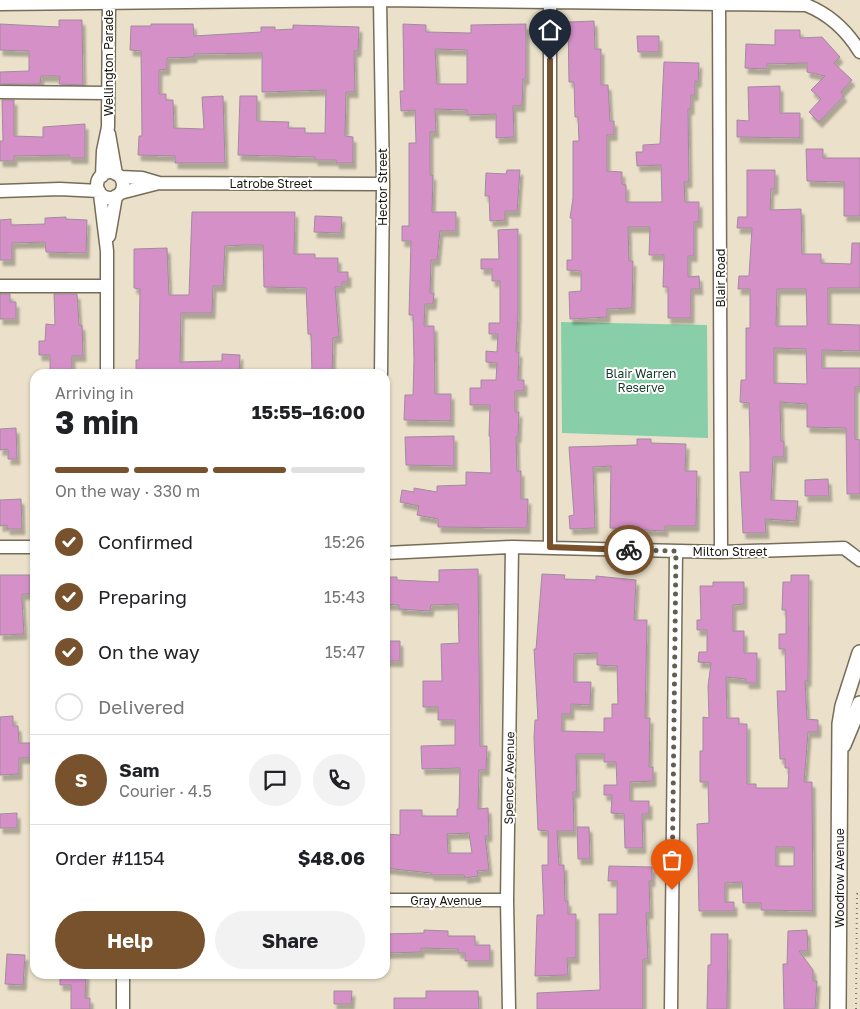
<!DOCTYPE html>
<html lang="en">
<head>
<meta charset="utf-8">
<style>
	:root { --surface:#fff; --page:#f2f2f2; --text:#202124; --muted:#757577; --line:#e0e0e0; --accent:#77522c }
	body { margin:0; font-family:"Golos Text",sans-serif; background:var(--page); color:var(--text); height:100vh; display:flex; flex-direction:column; font-size:19px; white-space:nowrap }
	* { box-sizing:border-box; margin:0 }
	p { font-size:16px; color:var(--muted) }
	.icon { flex:none; width:28px; height:28px; fill:none; stroke:currentColor; stroke-width:2; stroke-linecap:round; stroke-linejoin:round }
	.map { position:relative; flex:1; overflow:hidden }
	.side { position:absolute; left:30px; top:369px; width:360px; height:610px; display:flex; flex-direction:column; background:var(--surface); border-radius:15px; box-shadow:0 1px 4px #0004 }
	.side>* { flex:none }
	.pin { position:absolute; display:grid; place-items:center; width:42px; height:42px; color:#fff; margin:-51px -21px; border-radius:50% 50% 50% 0; rotate:-45deg; box-shadow:0 0 5px #0007 }
	.pin .icon { rotate:45deg }
	.courier { position:absolute; display:grid; place-items:center; width:50px; height:50px; margin:-25px; border:4px solid #77522c; border-radius:50%; background:#fff; color:#222; box-shadow:0 1px 6px #0007 }
	.head em { font-style:normal; font-weight:700 }
	.head div { display:flex; flex-direction:column-reverse }
	.head { display:flex; align-items:center; justify-content:space-between; height:85px; padding:0 25px }
	h1 { font-size:32px; font-weight:700; line-height:38px }
	.bar { display:grid; grid-template-columns:repeat(4,1fr); gap:8px 5px; align-content:center; height:60px; padding:0 25px }
	.bar i { height:6px; border-radius:4px; background:var(--line) }
	.bar .current { background:var(--accent) }
	.bar p { grid-column:span 4 }
	.line { display:flex; align-items:center; gap:12px; padding:0 25px; border-top:1px solid var(--line) }
	.line div { flex:1 }
	.round { display:grid; place-items:center; flex:none; width:52px; height:52px; border-radius:26px; background:var(--page) }
	ol { padding:0 25px; list-style:none }
	li { display:flex; align-items:center; gap:15px; height:55px }
	li p { margin-inline-start:auto }
	li .icon { padding:5px; border-radius:50%; background:var(--accent); color:#fff; stroke-width:4 }
	li:last-child { color:var(--muted) }
	li i { width:28px; height:28px; border:2px solid var(--line); border-radius:50% }
	.primary-button { display:flex; gap:10px; margin-top:auto; padding:10px 25px }
	.primary-button a { flex:1; height:58px; border-radius:30px; background:var(--accent); color:#fff; font-size:20px; font-weight:700; line-height:58px; text-align:center }
	.primary-button a+a { background:var(--page); color:var(--text) }
	.map>svg:first-child { display:block }
	.green { fill:#88cfa9 }
	.building { fill:#d590c8; stroke:#a08c9c; fill-rule:evenodd; filter:url(#shadow) }
	.lines { fill:none; stroke-linecap:round; stroke-linejoin:round }
	.minor-casing { stroke:#766d59; stroke-width:15 }
	.major-casing { stroke:#766d59; stroke-width:18 }
	.path { stroke:#7e7869; stroke-width:2; stroke-dasharray:1 4; stroke-linecap:butt }
	.minor { stroke:#fff; stroke-width:12 }
	.major { stroke:#fff; stroke-width:15 }
	.done { stroke:#645e51; stroke-width:5; stroke-dasharray:0 9 }
	.route { stroke:#77522c; stroke-width:6 }
	.labels { text-anchor:middle; dominant-baseline:central; stroke-width:4; stroke-linejoin:round; paint-order:stroke }
	.street-label { font-size:12px; fill:#1b1810; stroke:#fff }
	.park-label { font-size:12px; fill:#133b28; stroke:#fff }
</style>
</head>
<body>
<div class="map">
<svg width="860" height="1009" viewBox="0 0 860 1009">
	<defs>
		<filter id="shadow"><feDropShadow dx="3" dy="5.5" stdDeviation="1" flood-color="#0004"/></filter>
	</defs>
	<rect width="100%" height="100%" fill="#ebe1ca"/>
	<path class="green" d="M561 322 707 325 708 438 562 433Z"/>
	<path class="building" d="M59 20H82L83 85 59 84 60 76H41L40 84H0V72L29 71V51L0 50V24L59 27Z
		M594 21 595 49H601V85H608L610 121H614V135H607V171L622 172V184L626 185V202H662L661 165 637 166 636 152H643V145L660 144 664 62 699 63 698 82 695 81V95H691V109H688L689 182H684L685 202H699V222H694V256H688V277L699 276 700 289H691V318H668V287H663L664 255H649L650 227H628L629 261H633L632 308 607 309V317L570 319 569 292 581 291V271L567 270V260H572V218H570L573 198V141H579L578 117H575L574 82H569L568 22Z
		M151 24H193L194 36 261 32V27H275V30L293 29V25L359 27 358 51H354L355 92H346L345 136 353 137V163H336V160H315V157L238 155 240 96H257V121L289 122 288 128H305V133H325L326 90 262 92V53L194 54V57L167 58V69L159 70V94H166V100H173L174 128 204 129 202 97 223 96 225 163H175V156L138 155 139 136H142L141 51 130 50 131 26H151Z
		M403 24 426 25V32L471 33V25L526 24V79H523L522 106H513L514 137 496 138V114L467 115V110L435 109 436 132H430V175H433L432 212H456V231H440L437 260H431L430 293H434L433 304H425L424 326H434L435 394H451V421L404 420 405 395H413L414 360 413 315H409L411 241H402V226H409V143H416L415 110 401 111 400 91H404ZM435 49 467 50V84H437Z
		M775 30H800V38L822 37 840 57 834 63 852 80 841 92 844 96 819 122 809 112 821 99 811 90 825 76 807 72V63L767 64V69L745 68 746 44 775 45Z
		M637 36H659V52H638Z
		M780 86V113H800V138L737 137V120L749 121 748 87Z
		M2 100H14V136L43 137V127L85 124V158H69V155L14 156V161H0V141H3Z
		M806 149H823V158H860V216H844V182L807 181Z
		M507 170H520L517 211H505V220L490 221 489 196H485L486 173 506 174Z
		M747 170H775V189H771L770 210 801 209 802 254H821V263L851 264 852 243H860V288H828V324L860 325V351L822 350V368H860V387H855V439L860 440V494H847L846 428 807 427V404L780 402 781 441H784V457H773L771 500 798 501 796 521 765 519 766 533H743L740 472H750V441L749 403 740 402 741 380H746V328H750V289H738L739 276H749L752 228H737L738 217H747ZM777 289H806L807 326H776ZM774 348 806 349 807 384 774 383Z
		M192 212H295L294 254H315V258H338V272H348V282H342V287H335L339 337 333 338 332 374H312L311 334H308L306 288 264 287 263 245H244L225 246 223 286H213L212 313H181L180 362 222 361V354L240 355 239 374H136V360H139L140 289 134 288V249L167 248 169 295H189Z
		M315 216 342 217 341 233 314 232Z
		M66 217V219L87 220 86 253 46 252 45 242 12 243V260H0V220L11 219V225L45 224V218Z
		M518 229V313L516 352H519L518 380H524V391H515V412H519L518 437H516L517 471H521V499H528L527 528 438 527V519L417 515 419 506 400 502 402 490 414 492V488L437 492V486L466 485V472L491 473 490 436H489L490 405H470V388H481V380H496L497 363 486 362V351L497 352 498 334H489V323H500V281H492V269H481V259H499L498 230Z
		M0 294H10V302H16V319H0Z
		M54 294H77L79 325H82L83 356H72V374H50V355H39V341H45L46 324 55 325Z
		M16 428 17 459H8V449L0 450V429Z
		M454 436V466L406 465 405 437Z
		M637 439H651V443L686 444 685 471H697L696 526H665V531L610 528 611 466 593 467 595 528 570 529 569 516 574 515 569 447 637 445Z
		M828 479 829 496H805V480Z
		M21 499 22 529H7V525L0 526V500Z
		M478 569 480 746H487L486 770H479L478 809 488 808 489 836H485L489 870 477 871 478 876 465 878 464 875H431V873L385 868V834L400 835V810H422V816H457V809H459L460 768 422 769 421 746 455 745V720H438V707H423V681H442L441 644 459 643 458 604 431 605 430 611 399 609V605L385 604V577H397V580L439 582V570ZM469 833 472 853H448L447 834Z
		M542 574 565 575 564 579 596 580V576L636 580 634 620H647L645 718H650L649 767H653V781L630 782V801H649V814H642L643 848H625L624 814 611 813 612 795H604V785H617L616 762H604V754H576L577 792H573L574 831H557L559 865H564L565 901H568V914H576V958H567L568 975 535 976 537 915H544L542 865H548V831L538 830 534 738 535 720H538L534 649H536ZM597 653V665L617 666 618 704H612V718H604V732L562 731V714H571V704L590 705 591 682H574V654Z
		M0 575H30V594H22V600L24 634 0 635Z
		M791 575H809L808 681H805L807 719 818 720V732H808L804 782H812L813 911 761 910V903H743L742 882 725 883V902H734V911H699L697 824 709 823 708 782H700V751H703V717L709 718 708 686 711 663 698 662 699 652H707V630H697V620H701L700 586H713V582H744V604L733 605V631H744V653H757V683H746V679L726 677 727 718H739V724H747V784H756V788H788L789 768H785V759H780L777 691H786L785 649H779V634H786V610H782L783 582H791ZM776 847H794V866H776Z
		M385 641H400V661H385Z
		M13 716V726H18L19 743H35V758H19V774L0 775V717Z
		M17 813V828H0V814Z
		M577 827H589L590 859H578Z
		M609 866 652 867V881H649L650 913H646L648 959H643V1009H537V993L600 990 599 914H617V881H608Z
		M424 930 448 931V936H475V945H490V961H465V953H458V949L421 948V952L385 953V934L424 933Z
		M807 930 808 951H799L813 970V981H817L815 1009H784L783 964H787L788 931Z
		M711 934H728L727 1009H707L708 965H711Z
		M7 954 25 955 23 985 5 984Z
		M63 974H86L85 998H90V1009H71V985H60V975Z
		M334 991H352L351 1004H334Z
		M426 991H478L479 1009H394V998H426Z"/>
	<g class="lines">
		<defs>
			<path id="minor" d="M380 0 383 184 381 374
				M550 1V547
				M719 3 721 552
				M0 4 380 0 806 5C829 14 847 31 860 52
				M0 92 108 93
				M109 134 116 174
				M97 185a13 13 0 1 1 26 0a13 13 0 1 1-26 0Z
				M102 176 103 151 108 127 109 0
				M120 177 142 178 159 183 383 184
				M0 191 60 189 99 191
				M120 193 159 183
				M100 194 107 251V374
				M109 236 116 196
				M0 286H107
				M0 547H35
				M385 553 512 547 721 552 844 548 860 560
				M385 900H507
				M123 1009V974
				M509 1009 507 900 512 547
				M671 1009 676 551"/>
			<path id="major" d="M843 745 860 704
				M838 1009 840 724 843 706 860 653"/>
		</defs>
		<use href="#minor" class="minor-casing"/>
		<use href="#major" class="major-casing"/>
		<path class="path" d="M856 1009 857 894 860 893"/>
		<use href="#minor" class="minor"/>
		<use href="#major" class="major"/>
	</g>
	<g class="lines">
		<path class="done" d="M629 550 676 551 672 890"/>
		<path class="route" d="M550 60V547L629 550"/>
	</g>
	<g class="labels">
		<g class="street-label">
			<text transform="translate(108 63) rotate(-90)">Wellington Parade</text>
			<text x="271" y="183">Latrobe Street</text>
			<text transform="translate(382 187) rotate(-90)">Hector Street</text>
			<text transform="translate(720 278) rotate(-90)">Blair Road</text>
			<text x="730" y="551">Milton Street</text>
			<text transform="translate(509 778) rotate(-89)">Spencer Avenue</text>
			<text transform="translate(839 878) rotate(-90)">Woodrow Avenue</text>
			<text x="446" y="900">Gray Avenue</text>
		</g>
		<g class="park-label">
			<text x="641" y="373">Blair Warren<tspan x="641" dy="14">Reserve</tspan></text>
		</g>
	</g>
</svg>
<div class="pin" style="left:672px;top:890px;background:#ea580c"><svg class="icon" aria-label="bag" viewBox="0 0 24 24"><path d="M5 8h14l-1 12H6zM9 8a3 3 0 0 1 6 0"/></svg></div>
<div class="pin" style="left:550px;top:60px;background:#1f2937"><svg class="icon" aria-label="home" viewBox="0 0 24 24"><path d="M3 11l9-7 9 7M6 9v11h12V9"/></svg></div>
<div class="courier" style="left:629px;top:550px"><svg class="icon" aria-label="bike" viewBox="0 0 24 24"><circle cx="6" cy="16" r="4"/><circle cx="18" cy="16" r="4"/><path d="M6 16l4-8h5l3 8M10 8l3 8H6M13 5h3"/></svg></div>
<section class="side">
<div class="head"><div><h1>3 min</h1><p>Arriving in</p></div><em>15:55–16:00</em></div>
<div class="bar"><i class="current"></i><i class="current"></i><i class="current"></i><i></i><p>On the way · 330 m</p></div>
<ol>
<li><svg class="icon" aria-label="check" viewBox="0 0 24 24"><path d="M5 12l5 5 9-10"/></svg>Confirmed<p>15:26</p></li>
<li><svg class="icon" aria-label="check" viewBox="0 0 24 24"><path d="M5 12l5 5 9-10"/></svg>Preparing<p>15:43</p></li>
<li><svg class="icon" aria-label="check" viewBox="0 0 24 24"><path d="M5 12l5 5 9-10"/></svg>On the way<p>15:47</p></li>
<li><i></i>Delivered</li>
</ol>
<div class="line" style="height:90px"><b class="round" style="background:var(--accent);color:#fff">S</b><div><b>Sam</b><p>Courier · 4.5</p></div><a class="round"><svg class="icon" aria-label="chat" viewBox="0 0 24 24"><path d="M4 5h16v11H9l-5 4z"/></svg></a><a class="round"><svg class="icon" aria-label="phone" viewBox="0 0 24 24"><path d="M5 4h4l2 5-3 2q2 4 5 5l2-3 5 2v4C11 20 4 13 5 4z"/></svg></a></div>
<div class="line" style="height:65px"><div>Order #1154</div><b>$48.06</b></div>
<div class="primary-button"><a>Help</a><a>Share</a></div>
</section>
</div>
</body>
</html>
